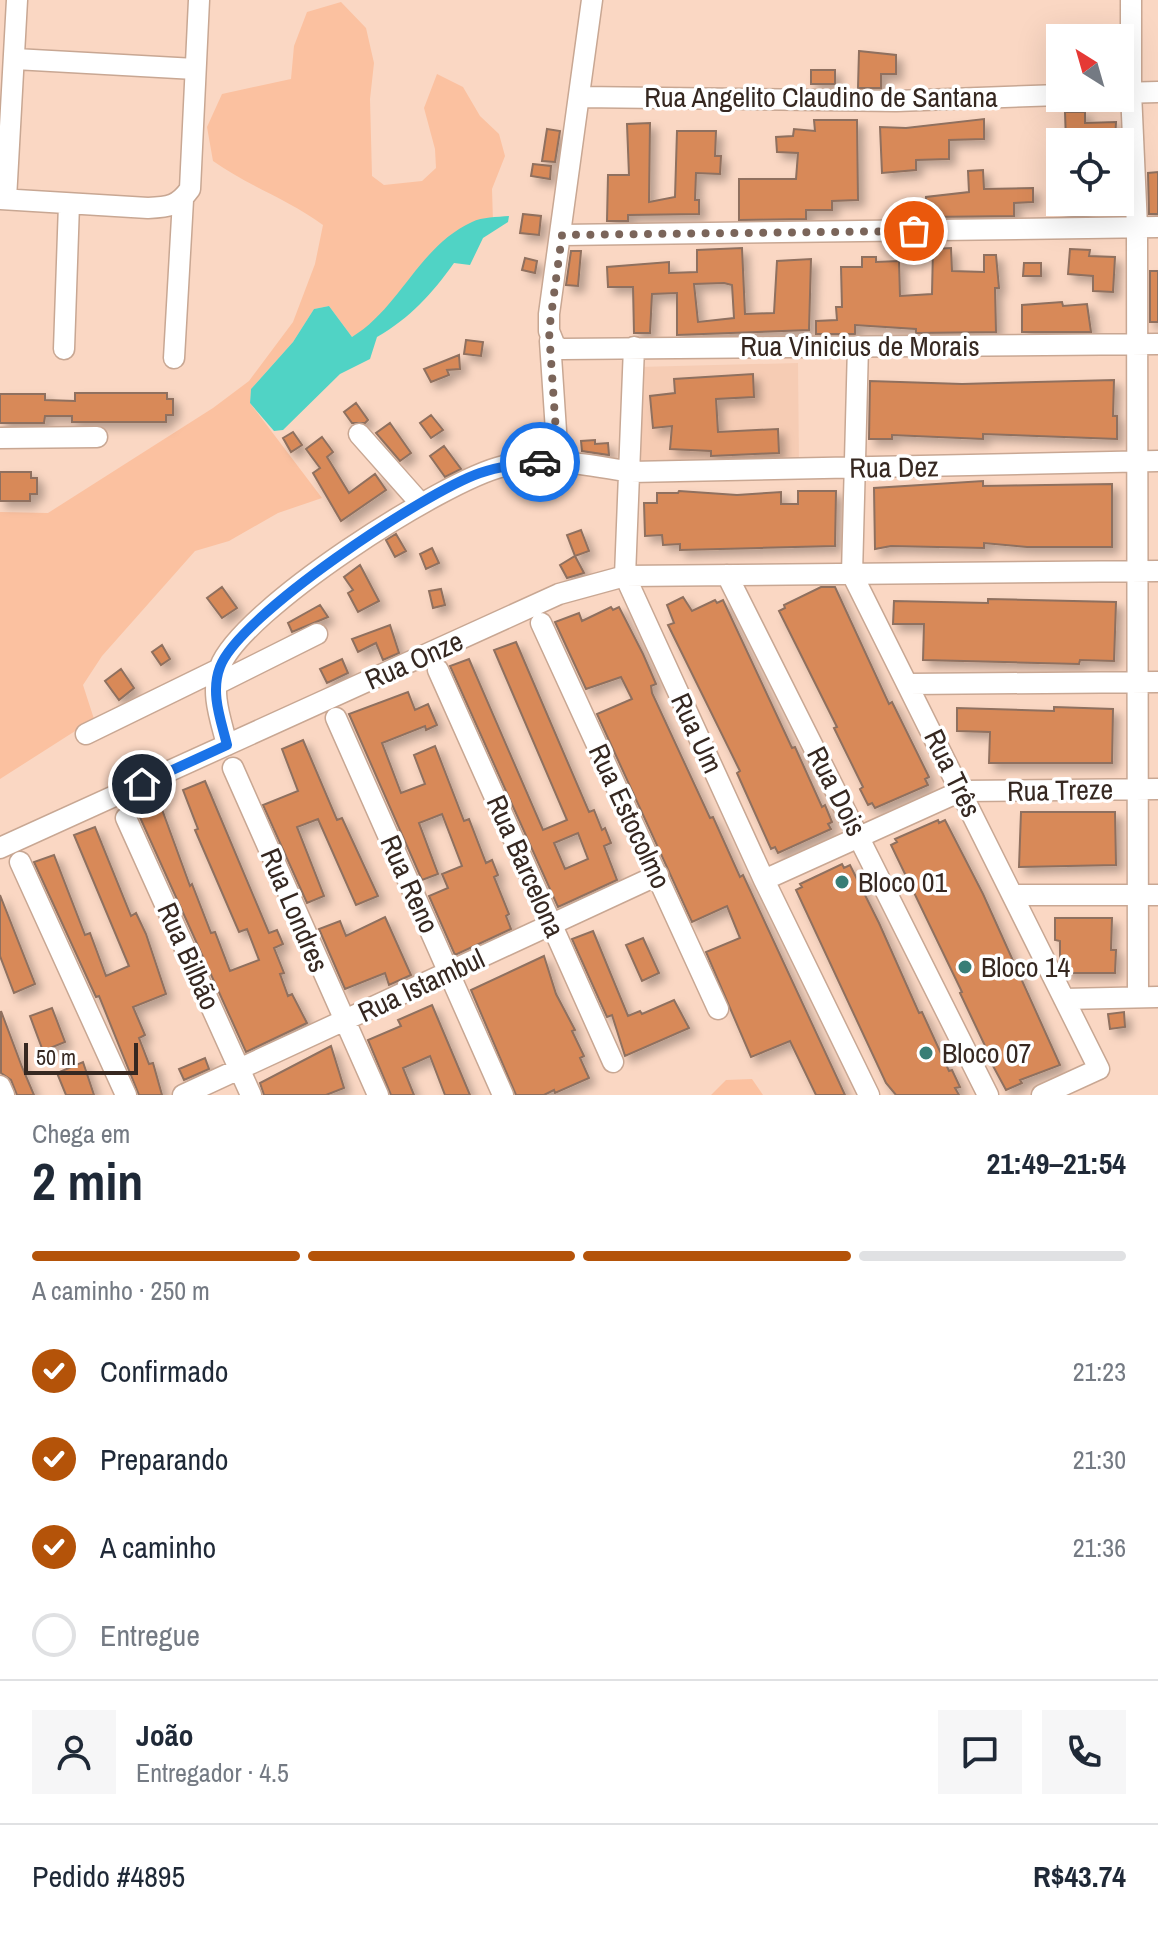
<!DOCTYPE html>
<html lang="pt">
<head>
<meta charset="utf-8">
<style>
	:root { --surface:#fff; --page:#f6f6f7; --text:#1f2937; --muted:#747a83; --line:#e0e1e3; --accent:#b45309 }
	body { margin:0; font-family:"Archivo Narrow",sans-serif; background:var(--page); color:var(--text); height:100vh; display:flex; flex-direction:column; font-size:30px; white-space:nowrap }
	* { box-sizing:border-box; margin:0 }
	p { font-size:26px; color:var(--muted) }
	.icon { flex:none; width:44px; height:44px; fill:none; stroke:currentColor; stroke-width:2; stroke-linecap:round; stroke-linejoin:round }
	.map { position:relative; height:1095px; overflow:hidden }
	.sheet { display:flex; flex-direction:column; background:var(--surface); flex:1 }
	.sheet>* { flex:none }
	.needle { width:52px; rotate:323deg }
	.tools { position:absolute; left:1046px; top:24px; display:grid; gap:16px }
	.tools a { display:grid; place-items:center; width:88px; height:88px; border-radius:0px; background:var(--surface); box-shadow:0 8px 32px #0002; font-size:40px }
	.scale { position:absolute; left:24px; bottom:20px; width:114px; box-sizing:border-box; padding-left:8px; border:4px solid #362821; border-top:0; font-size:22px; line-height:28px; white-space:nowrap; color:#362821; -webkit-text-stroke:6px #fff; paint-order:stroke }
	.pin { position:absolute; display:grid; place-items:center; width:68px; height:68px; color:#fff; margin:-34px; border:4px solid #fff; border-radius:50%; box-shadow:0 2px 8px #0007 }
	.courier { position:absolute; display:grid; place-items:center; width:80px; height:80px; margin:-40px; border:6px solid #1a73e8; border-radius:50%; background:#fff; color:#222; box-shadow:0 2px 10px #0007 }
	.summary em { font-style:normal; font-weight:700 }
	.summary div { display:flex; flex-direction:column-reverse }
	.summary { display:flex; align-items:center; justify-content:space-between; height:136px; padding:0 32px }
	h1 { font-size:52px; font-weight:700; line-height:60px }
	.bar { display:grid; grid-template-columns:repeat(4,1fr); gap:12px 8px; align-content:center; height:96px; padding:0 32px }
	.bar i { height:10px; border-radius:6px; background:var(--line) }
	.bar .selected { background:var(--accent) }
	.bar p { grid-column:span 4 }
	.line { display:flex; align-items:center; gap:20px; padding:0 32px; border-top:2px solid var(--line) }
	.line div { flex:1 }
	.round { display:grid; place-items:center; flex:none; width:84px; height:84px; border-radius:0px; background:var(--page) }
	ol { padding:0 32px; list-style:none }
	li { display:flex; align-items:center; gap:24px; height:88px }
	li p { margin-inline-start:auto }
	li .icon { padding:8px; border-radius:50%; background:var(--accent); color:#fff; stroke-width:4 }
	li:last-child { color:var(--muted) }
	li i { width:44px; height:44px; border:4px solid var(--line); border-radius:50% }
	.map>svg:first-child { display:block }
	.built { fill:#f6ccb4 }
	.green { fill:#fbc1a0 }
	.water { fill:#50d3c5 }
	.building { fill:#d88959; stroke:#8f705e; stroke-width:2; fill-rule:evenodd; filter:url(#shadow) }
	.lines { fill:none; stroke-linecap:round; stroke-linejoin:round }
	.minor-casing { stroke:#c8a793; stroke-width:23 }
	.minor { stroke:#fff; stroke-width:20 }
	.done { stroke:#7b655a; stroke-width:8; stroke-dasharray:0 14.4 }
	.route { stroke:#1a73e8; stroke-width:10 }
	.poi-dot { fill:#387e76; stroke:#fff; stroke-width:3 }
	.labels { text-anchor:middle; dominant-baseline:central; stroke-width:7; stroke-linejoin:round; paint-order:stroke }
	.street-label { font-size:28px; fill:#362821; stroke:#fff }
	.poi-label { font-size:28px; fill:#362821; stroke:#fff; text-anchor:start }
</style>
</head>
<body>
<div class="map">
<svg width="1158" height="1095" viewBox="0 0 1158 1095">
	<defs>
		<filter id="shadow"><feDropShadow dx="6" dy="6" stdDeviation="4" flood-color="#0004"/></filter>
	</defs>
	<rect width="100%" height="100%" fill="#fad7c3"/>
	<path class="built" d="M798 363 799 466 640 468 638 367Z"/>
	<path class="green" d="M341 2 366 28 374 63 370 99 372 176 384 185 422 181 436 168 435 149 424 108 437 74 463 87 480 116 499 134 505 156 492 189 493 222 370 326 352 337 329 306 314 309 293 342 251 389 250 403 322 498 278 513 229 541 195 551 102 656 83 685 94 719 0 779V512L48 513 213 408 249 381 293 322 315 264 323 225C286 198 248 186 213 161L207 127 222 94 291 79 294 46 307 12Z
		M752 1079 763 1095H711L726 1080Z"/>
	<path class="water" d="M509 216 508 222 483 238 470 265 454 263C432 294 410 318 377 337L370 359 340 374 283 430 274 431 250 403 251 389 293 342 314 309 329 306 352 337C400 308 419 246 472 222 482 217 497 217 509 216Z"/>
	<path class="building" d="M859 51 896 55V74H881V88H858Z
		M811 70H835V84H811Z
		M1065 112H1085V123L1116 122 1115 140 1066 142Z
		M984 119V139L949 140V159L916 160V170L882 173 880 127 906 128Z
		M814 120H857L858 200 832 201V210H806V219L739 220V179H796L798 153 777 152 776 137 793 136 794 129 815 131Z
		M650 123 649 202 675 197 677 131H716L715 156H721L720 174 696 173 695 200H699V214L628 215V221H607L608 175H629L627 124Z
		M547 129 560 131 555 162 542 161Z
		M533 164 551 166 550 179 531 176Z
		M983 170 984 189 1033 188V202L1014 203V216L927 217 926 197 969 192 968 171Z
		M1158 172V214H1149L1148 173Z
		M1061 202H1085V215H1061Z
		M523 214 541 216 539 235 520 233Z
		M742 248 745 314 774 313 777 261 811 259 809 330 677 335V293L652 294 650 333H634L633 287H608L607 267 669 262V273L697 272V250ZM724 283 732 285 734 318 698 322 694 284Z
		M951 248 952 271 984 272V255H996L999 288H995L996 332 916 333V329L855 325V334H816V321L837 320 836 307H842L841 267H862V257H876V262L899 261 900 296 932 294 933 249Z
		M1070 249 1090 250 1089 256 1115 257 1113 292 1093 291V276L1068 274Z
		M571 251H581L578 286 566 285Z
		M525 258 537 261 535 273 522 270Z
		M1024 263H1041V276H1023Z
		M1150 271H1158V322H1150Z
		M1062 302 1063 306 1087 304 1091 332H1022V305Z
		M466 340 483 342 481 356 464 354Z
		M459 355 460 369 447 370 449 375 431 382 424 369Z
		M753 374 754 397 716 399 718 432 778 429 779 453 711 456V451L670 449 672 426 653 428 650 396 675 393 674 379Z
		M1114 380 1113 416H1117V439L983 434V439L892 435V439H869L870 381 962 384Z
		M75 393H167V399H173V415H166V422H72V416H45L44 423H0V394H45V400L75 401Z
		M356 403 368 420 365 423H352L344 412Z
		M431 415 443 430 431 438 420 423Z
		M390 423 411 453 400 461 376 433Z
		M293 432 302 445 291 452 283 438Z
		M322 437 333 452 327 457 349 493 375 474 386 490 341 521 313 473 320 468 306 449Z
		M595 440V444L608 443 609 455 582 451 581 441Z
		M444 446 461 469 445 477 430 456Z
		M0 472H31V478H37V494H30V501H0Z
		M983 481V486L1112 484V547H1027L984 543V548L891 546 875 549 874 488Z
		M679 491 737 495 781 492V504H798V491H836L835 546 680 550V544L663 545 662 535 645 536 644 503H657V493H678Z
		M581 530 589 551 575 556 567 535Z
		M396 534 406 551 395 557 386 540Z
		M432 548 439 563 426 569 420 554Z
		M575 556 584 573 567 578 560 565Z
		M360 565 379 601 358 612 348 593 353 590 344 577Z
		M222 587 237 608 222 618 207 598Z
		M821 587H835L889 704 892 702 929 777 925 779 928 785 875 808 872 803 868 805 860 789 863 787 834 728 837 727 779 611 785 608 784 605Z
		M441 589 445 605 433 608 429 591Z
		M683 597 692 611 715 600 717 603 723 600 792 748 795 747 822 807 825 805 832 822 828 824 831 829 778 853 775 847 771 849 737 773 740 771 668 625 674 623 667 605Z
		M988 599 1116 602 1114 661 1080 660 1079 664 923 660 924 624H893L894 601 988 603Z
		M320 605 328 617 292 632 288 623Z
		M611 607 613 610 619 607 643 654 656 684 651 686 652 693 710 818 713 817 740 877 743 875 845 1095H816L790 1041 751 1057 706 952 740 938 727 906 692 922 597 714 632 699 621 677 586 689 555 622 579 613 582 621Z
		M390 625 399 653 383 660 376 643 358 652 352 639Z
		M516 642 589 812 594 810 602 830 605 828 611 843 604 846 617 880 558 907 450 666 469 659 543 830 567 820 494 650ZM578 833 588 859 565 869 554 843Z
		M162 645 170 659 161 665 152 652Z
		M342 659 348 673 327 683 320 669Z
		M121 669 134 688 119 700 105 681Z
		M408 692 415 710 428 704 437 725 426 730 425 726 382 743 401 793 425 784 414 755 435 746 464 821 469 819 486 863 492 860 498 875 494 877 509 914 506 916 511 929 455 955 429 896 448 888 442 874 462 866 442 814 419 823 438 874 422 880 349 714Z
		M1054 707 1113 709 1112 763H989L990 732 957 731V708L1054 711Z
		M303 740 337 820 342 818 378 896 356 905 318 819 297 827 324 896 307 903 263 805 298 791 282 749Z
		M205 781 269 933 277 930 283 944 274 948 284 973 280 974 288 996 292 994 307 1023 246 1052 138 813 160 804 190 886 192 884 211 933 215 932 230 971 259 960 247 929 239 932 195 830 198 829 183 790Z
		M1021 812H1115L1116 865 1019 867Z
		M938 820 939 823 945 820 983 894 1060 1065 1020 1080 1022 1083 1006 1090 986 1053 988 1052 960 993 962 992 891 845 897 842 895 839Z
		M95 827 131 916 136 913 146 934 166 994 133 1007 145 1035 139 1038 149 1064 153 1063 162 1095H139L99 996 96 997 34 862 54 855 85 935 90 933 106 976 129 966 74 835Z
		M842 864 844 868 850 865 879 923 919 1013 922 1012 949 1071 952 1070 960 1087 955 1088 959 1095H896L886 1083 796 890 802 887 800 884Z
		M0 895 35 984 14 993 0 956Z
		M385 917 411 975 389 985 385 973 345 989 319 929 340 921 346 936Z
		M1055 918H1112L1111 950H1116L1115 973H1066L1060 961V941L1055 940Z
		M593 931 628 1016 640 1011 642 1014 674 1000 689 1028 625 1056 612 1015 607 1017 572 939Z
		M643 938 659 973 642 981 626 945Z
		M544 956 556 994 575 1030 572 1031 584 1056 580 1058 589 1078 555 1093 554 1090 544 1095H516L471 990Z
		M432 1005 470 1095H445L430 1056 403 1068 414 1095H391L368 1040 401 1026 398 1020Z
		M52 1008 65 1042 43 1051 30 1016Z
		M1 1011 22 1067 34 1095H17L11 1080 1 1073Z
		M1124 1012 1125 1027 1110 1029 1108 1014Z
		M331 1046 344 1088 326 1095H264L260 1083Z
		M205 1058 209 1069 184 1080 179 1069Z
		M83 1062 94 1095H66L57 1073Z"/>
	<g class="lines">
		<defs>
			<path id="minor" d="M592 0 549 314V331L555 346 562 349 1158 344
				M1131 0V92L1137 227 1138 997
				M15 59 195 69
				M1120 93 1158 92
				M581 97 896 101 1060 95
				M0 199 148 208C169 207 178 206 190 189L199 0
				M6 199 17 0
				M562 235 1158 227
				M550 341 558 461
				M858 346 852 574 1099 1069 1042 1095
				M634 347 625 576 764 880 869 1095
				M64 349 69 204
				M174 358 183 200
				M359 434 421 504
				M0 438 97 437
				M727 575 988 1095
				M541 623 718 1009
				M438 670 613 1062
				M217 684 317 634
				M909 684 1158 682
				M336 718 503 1095
				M86 734 219 669
				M227 745C221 720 210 693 220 667 241 610 443 480 504 466 547 456 588 465 631 472L1158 461
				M233 768 378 1095
				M126 818 251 1095
				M0 848 559 594 625 576 1158 571
				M20 862 126 1095
				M764 880 961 791 1158 789
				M1013 895H1158
				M1064 999 1158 997
				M0 1086 4 1095
				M183 1095 658 875"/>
		</defs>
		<use href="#minor" class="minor-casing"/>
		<use href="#minor" class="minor"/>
	</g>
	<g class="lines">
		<path class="done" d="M540 462 558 461 549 331 562 235 914 231"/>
		<path class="route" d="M142 784 227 745C221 720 210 693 220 667 239 615 425 492 480 473 500 466 520 464 540 462"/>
	</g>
	<g class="poi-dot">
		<circle cx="842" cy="882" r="8"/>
		<circle cx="965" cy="967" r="8"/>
		<circle cx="926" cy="1053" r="8"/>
	</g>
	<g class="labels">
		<g class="street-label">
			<text x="821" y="97">Rua Angelito Claudino de Santana</text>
			<text x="860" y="346">Rua Vinicius de Morais</text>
			<text transform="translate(894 467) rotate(-1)">Rua Dez</text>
			<text transform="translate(414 660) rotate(-24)">Rua Onze</text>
			<text transform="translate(697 733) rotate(65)">Rua Um</text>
			<text transform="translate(953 773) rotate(64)">Rua Três</text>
			<text transform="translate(1060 790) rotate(-1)">Rua Treze</text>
			<text transform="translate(837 791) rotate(63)">Rua Dois</text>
			<text transform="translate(630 816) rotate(65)">Rua Estocolmo</text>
			<text transform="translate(526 866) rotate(66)">Rua Barcelona</text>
			<text transform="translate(410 884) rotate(66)">Rua Reno</text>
			<text transform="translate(295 910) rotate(67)">Rua Londres</text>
			<text transform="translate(189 956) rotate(66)">Rua Bilbão</text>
			<text transform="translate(421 985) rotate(-25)">Rua Istambul</text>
		</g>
		<g class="poi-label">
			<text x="858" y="882">Bloco 01</text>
			<text x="981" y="967">Bloco 14</text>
			<text x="942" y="1053">Bloco 07</text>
		</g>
	</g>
</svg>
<div class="tools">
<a><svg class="needle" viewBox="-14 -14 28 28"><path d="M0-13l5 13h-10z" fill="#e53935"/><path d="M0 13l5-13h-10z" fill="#747a83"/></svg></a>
<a><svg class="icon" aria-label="locate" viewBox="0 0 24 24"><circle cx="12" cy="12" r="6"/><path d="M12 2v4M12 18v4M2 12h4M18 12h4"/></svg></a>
</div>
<div class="scale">50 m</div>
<div class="pin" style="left:914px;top:231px;background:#ea580c"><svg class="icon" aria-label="bag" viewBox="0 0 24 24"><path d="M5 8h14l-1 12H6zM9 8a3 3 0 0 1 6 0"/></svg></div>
<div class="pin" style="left:142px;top:784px;background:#1f2937"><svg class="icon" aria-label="home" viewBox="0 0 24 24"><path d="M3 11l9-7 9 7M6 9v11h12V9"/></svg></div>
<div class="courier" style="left:540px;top:462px"><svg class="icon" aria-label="car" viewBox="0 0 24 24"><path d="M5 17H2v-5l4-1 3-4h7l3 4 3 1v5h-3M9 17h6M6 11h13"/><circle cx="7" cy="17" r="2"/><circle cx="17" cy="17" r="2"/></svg></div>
</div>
<section class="sheet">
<div class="summary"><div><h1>2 min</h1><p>Chega em</p></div><em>21:49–21:54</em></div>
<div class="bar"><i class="selected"></i><i class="selected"></i><i class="selected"></i><i></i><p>A caminho · 250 m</p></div>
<ol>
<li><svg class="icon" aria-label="check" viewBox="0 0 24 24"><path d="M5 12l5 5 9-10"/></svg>Confirmado<p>21:23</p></li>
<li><svg class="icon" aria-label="check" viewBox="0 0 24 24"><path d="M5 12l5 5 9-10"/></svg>Preparando<p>21:30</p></li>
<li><svg class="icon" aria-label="check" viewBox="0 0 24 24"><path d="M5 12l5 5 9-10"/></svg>A caminho<p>21:36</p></li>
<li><i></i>Entregue</li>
</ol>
<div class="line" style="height:144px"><a class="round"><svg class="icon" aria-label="person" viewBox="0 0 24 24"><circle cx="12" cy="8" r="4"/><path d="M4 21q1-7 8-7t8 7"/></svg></a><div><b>João</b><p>Entregador · 4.5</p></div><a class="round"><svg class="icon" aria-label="chat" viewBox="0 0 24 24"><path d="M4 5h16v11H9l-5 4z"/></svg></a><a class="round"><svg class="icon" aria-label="phone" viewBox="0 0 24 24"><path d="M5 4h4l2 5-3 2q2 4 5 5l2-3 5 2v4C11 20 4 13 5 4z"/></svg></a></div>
<div class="line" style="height:104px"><div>Pedido #4895</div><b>R$43.74</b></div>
</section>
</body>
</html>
